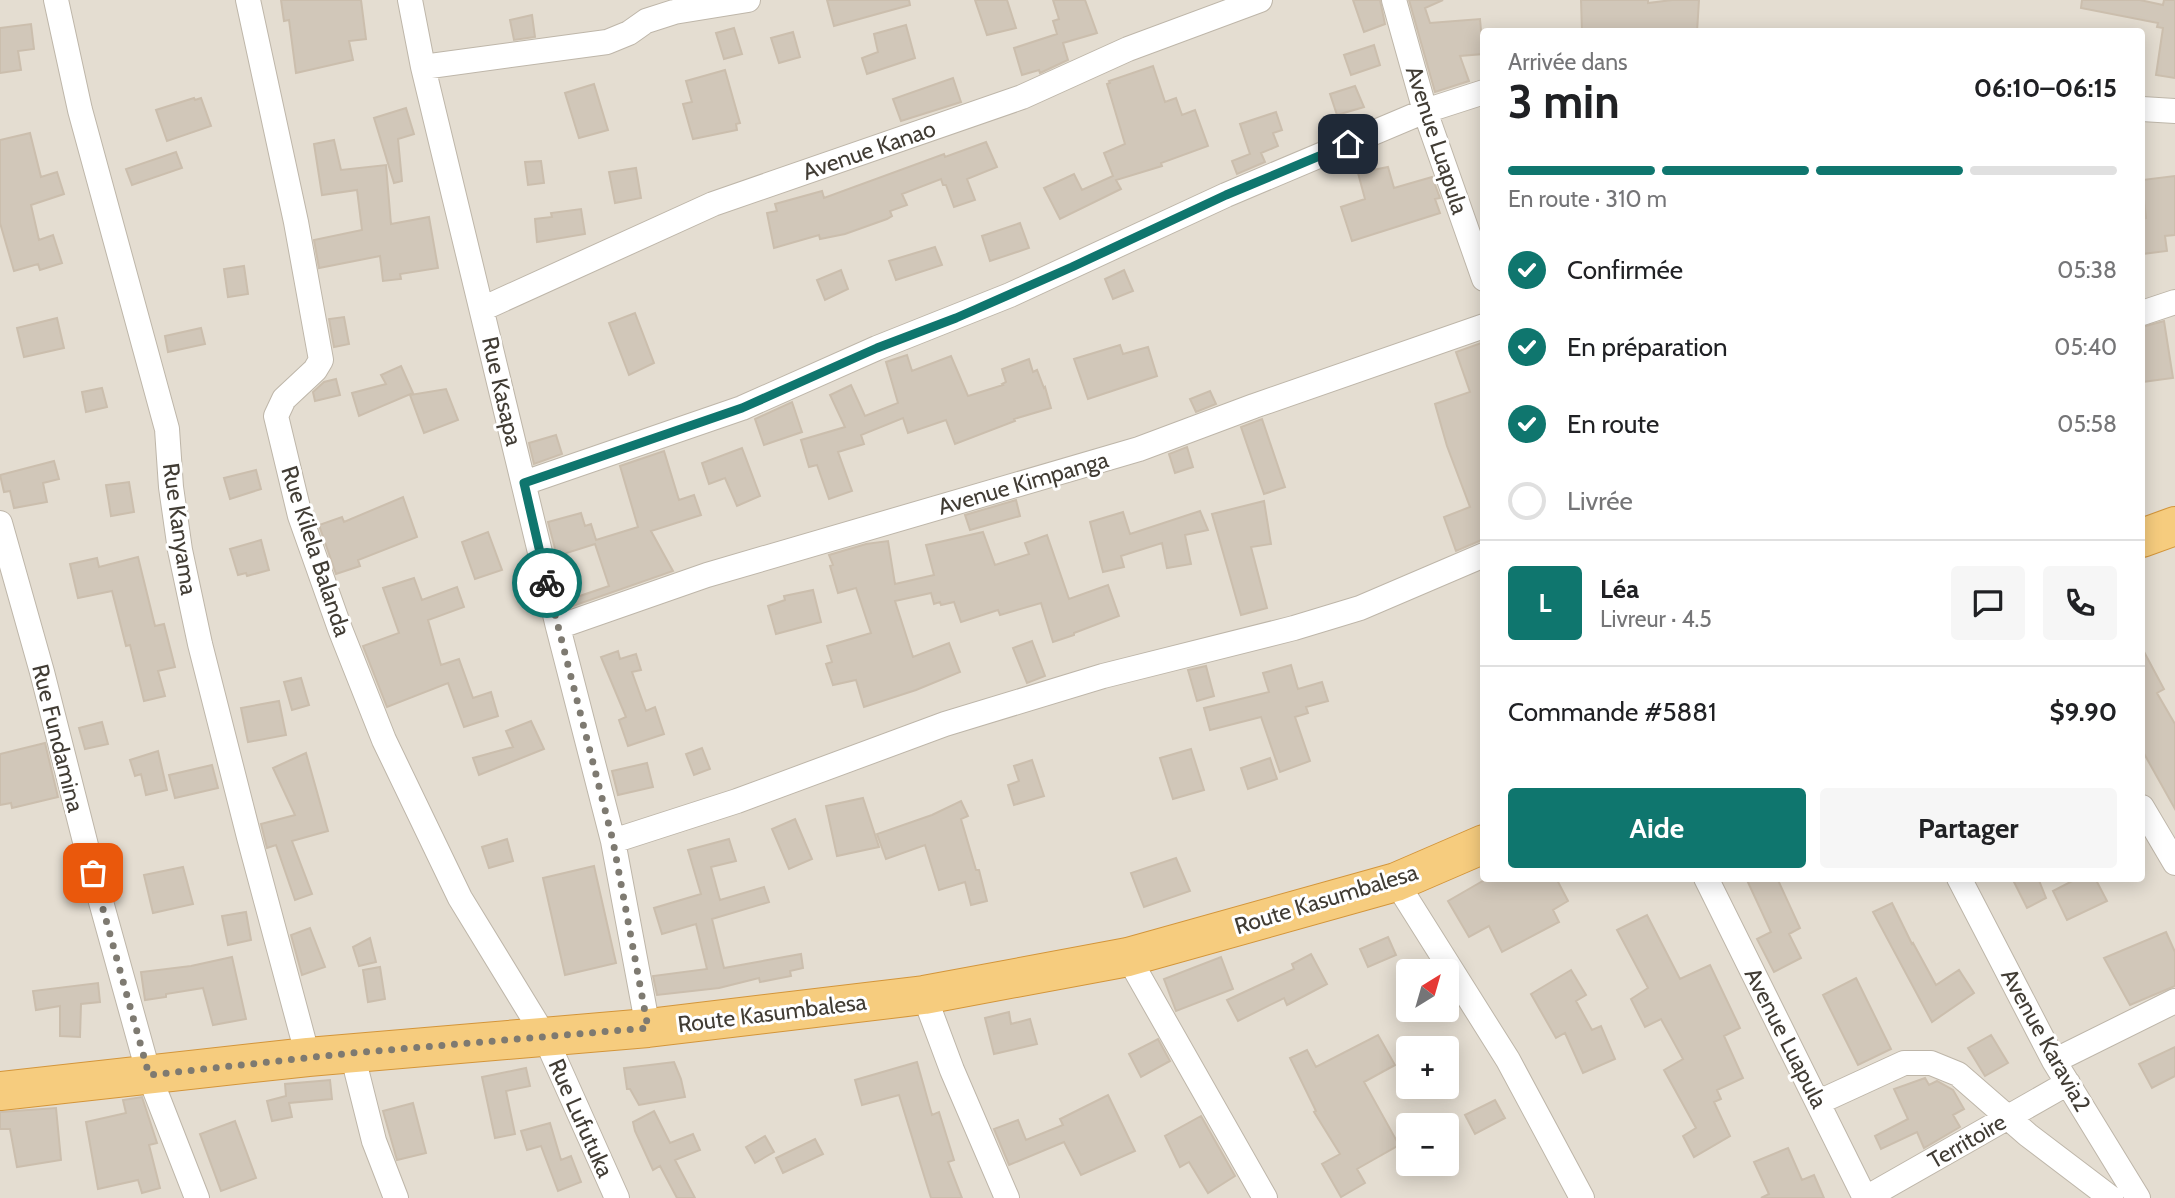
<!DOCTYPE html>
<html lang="fr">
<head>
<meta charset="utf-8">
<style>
	:root { --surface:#fff; --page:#f6f6f6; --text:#202124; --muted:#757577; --line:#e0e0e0; --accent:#0f766e }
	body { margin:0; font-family:Cabin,sans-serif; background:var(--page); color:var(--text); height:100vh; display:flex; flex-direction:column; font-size:26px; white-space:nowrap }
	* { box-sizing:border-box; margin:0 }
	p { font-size:23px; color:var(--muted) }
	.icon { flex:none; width:38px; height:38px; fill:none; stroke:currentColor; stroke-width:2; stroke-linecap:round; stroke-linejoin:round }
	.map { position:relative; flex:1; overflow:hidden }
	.side { position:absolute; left:1480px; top:28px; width:665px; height:854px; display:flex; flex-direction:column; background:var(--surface); border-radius:7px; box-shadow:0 4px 18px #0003 }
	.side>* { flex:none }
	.needle { width:46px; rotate:37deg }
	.controls { position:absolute; left:1396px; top:959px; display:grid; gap:14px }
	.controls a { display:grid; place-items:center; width:63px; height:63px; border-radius:7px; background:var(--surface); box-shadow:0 4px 18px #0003; font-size:35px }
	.pin { position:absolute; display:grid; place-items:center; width:60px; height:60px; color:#fff; margin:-30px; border-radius:14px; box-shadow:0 4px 10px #0006 }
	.courier { position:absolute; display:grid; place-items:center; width:70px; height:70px; margin:-35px; border:5px solid #0f766e; border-radius:50%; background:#fff; color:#222; box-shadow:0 2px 9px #0007 }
	.headline em { font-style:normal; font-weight:700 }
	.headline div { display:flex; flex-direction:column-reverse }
	.headline { display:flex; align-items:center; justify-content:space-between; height:119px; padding:0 28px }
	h1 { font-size:46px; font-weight:700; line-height:52px }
	.bar { display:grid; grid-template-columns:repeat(4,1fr); gap:10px 7px; align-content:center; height:84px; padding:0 28px }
	.bar i { height:9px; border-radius:5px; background:var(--line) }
	.bar .current { background:var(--accent) }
	.bar p { grid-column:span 4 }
	.line { display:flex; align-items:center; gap:18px; padding:0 28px; border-top:2px solid var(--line) }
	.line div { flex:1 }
	.round { display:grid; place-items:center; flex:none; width:74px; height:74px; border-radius:7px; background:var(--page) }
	ol { padding:0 28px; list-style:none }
	li { display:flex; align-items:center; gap:21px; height:77px }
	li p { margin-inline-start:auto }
	li .icon { padding:7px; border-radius:50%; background:var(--accent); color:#fff; stroke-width:4 }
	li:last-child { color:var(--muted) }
	li i { width:38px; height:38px; border:4px solid var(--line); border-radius:50% }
	.action { display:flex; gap:14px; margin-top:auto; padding:14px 28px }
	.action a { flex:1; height:80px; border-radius:7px; background:var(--accent); color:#fff; font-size:28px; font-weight:700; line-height:80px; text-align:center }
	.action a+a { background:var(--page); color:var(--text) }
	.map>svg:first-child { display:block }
	.residential { fill:#e4ddd1; fill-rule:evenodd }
	.building { fill:#d1c7b9; stroke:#cbbead; stroke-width:2 }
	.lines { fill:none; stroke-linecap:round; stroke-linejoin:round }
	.minor-casing { stroke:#beb6a9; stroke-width:26 }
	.trunk-casing { stroke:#d3953a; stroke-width:40 }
	.minor { stroke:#fff; stroke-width:24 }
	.trunk { stroke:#f6cc7e; stroke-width:38 }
	.done { stroke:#7e7a71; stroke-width:7; stroke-dasharray:0 12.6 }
	.route { stroke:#0f766e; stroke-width:9 }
	.labels { text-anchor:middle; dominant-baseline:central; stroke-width:6; stroke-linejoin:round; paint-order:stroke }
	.street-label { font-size:23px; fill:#413c34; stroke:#fff }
</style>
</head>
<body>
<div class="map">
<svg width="2175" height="1198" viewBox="0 0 2175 1198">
	<rect width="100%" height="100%" fill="#f0ece3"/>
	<path class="residential" d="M0 0H2175V1198H0ZM1484 32H2142V878H1484ZM1409 971H1447V1010H1409ZM1409 1048H1447V1087H1409ZM1409 1125H1447V1164H1409Z"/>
	<path class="building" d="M281 0H361L366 39 349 41 353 60 296 73 289 20 284 21Z
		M827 0H909L910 5 834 26Z
		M975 0H1007L1016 28 987 35Z
		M1053 0H1085L1097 33 1063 43 1068 60 1040 73 1039 70 1022 75 1014 48 1057 34 1053 21 1059 19Z
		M1353 0H1380L1385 24 1364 32Z
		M1409 0H1443L1425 8 1430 23 1480 19 1483 54 1460 56 1469 81 1435 92Z
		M1581 0H1648V3L1672 0H1699L1697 32H1582Z
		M2082 0H2140L2163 5 2164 0H2175V78L2156 75 2163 28 2157 27 2158 23 2081 8Z
		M532 15 535 37 514 40 510 20Z
		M31 24 34 49 18 51 21 70 0 73V28Z
		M906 25 915 58 867 74 862 58 878 52 874 34Z
		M734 28 742 54 724 59 716 33Z
		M793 32 800 57 779 63 771 38Z
		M1374 45 1380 65 1351 75 1344 55Z
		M1153 66 1165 102 1176 98 1182 115 1195 110 1208 146 1161 163 1162 166 1116 180 1121 189 1060 219 1044 188 1074 174 1082 190 1113 176 1104 153 1125 144 1107 84 1110 83 1109 81Z
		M725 70 740 123 736 124 737 130 693 139 683 104 692 102 686 81Z
		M953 78 961 102 901 121 893 99Z
		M594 84 608 130 579 138 565 93Z
		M1355 86 1364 107 1337 115 1330 94Z
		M194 98 195 100 201 98 211 126 167 141 156 110Z
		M406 108 414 134 398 139 402 181 394 183 374 118Z
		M1276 112 1282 130 1273 133 1278 146 1261 153 1265 162 1237 174 1232 161 1250 154 1240 124Z
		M30 133 41 177 57 172 64 194 31 205 39 240 53 235 62 263 40 270 38 264 14 271 0 223V140Z
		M334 140 341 170 386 165 391 224 429 217 438 268 400 274 401 279 383 281 380 256 319 268 314 240 362 230 357 190 322 195 314 144Z
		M986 142 997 167 967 179 975 200 954 207 946 185H943L941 179 902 194 907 205 890 211 892 216 887 219 845 234 820 239 819 235 774 248 767 213 777 211 775 204 822 191 824 198 944 154 945 157Z
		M176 152 182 168 132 185 126 169Z
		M541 161 544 183 528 185 525 162Z
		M1388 167 1394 188 1432 177 1440 198 1435 199 1440 213 1352 241 1341 207 1365 199 1358 173Z
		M636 168 641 198 615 203 609 172Z
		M2175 176V235L2165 236 2167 251 2142 254V219L2146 218 2142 180Z
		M581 209 585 234 537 242 535 219 552 217 551 213Z
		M1020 223 1029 248 990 261 982 236Z
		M935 247 942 265 896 280 889 261Z
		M244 266 248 294 228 297 224 269Z
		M841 270 848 289 825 300 817 280Z
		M1124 270 1133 291 1113 299 1105 279Z
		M635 313 654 363 629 375 609 323Z
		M344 317 349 344 334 347 329 319Z
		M57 318 64 348 24 357 17 328Z
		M2164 321 2173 378 2142 382V327Z
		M201 328 205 344 168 352 165 336Z
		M1484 342V539L1456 551 1444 517 1470 507 1447 446 1435 404 1470 392 1456 352Z
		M1120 345 1123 354 1148 347 1157 376 1088 399 1074 359Z
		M907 355 912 371 951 356 968 396 1003 385 1002 384 1006 382 1002 369 1029 359 1033 372 1037 370 1044 388 1045 387 1051 408 1014 419 1015 421 955 444 946 420 908 433 903 418 861 435 864 444 838 452 852 491 829 499 817 465 809 467 801 440 845 427 830 395 851 385 865 416 898 403 886 362Z
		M401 366 413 393 359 416 352 393 386 384 381 375Z
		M336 379 340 395 315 401 313 392 324 382Z
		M102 388 107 407 86 412 82 392Z
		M446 389 458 420 424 433 410 395Z
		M1210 391 1216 404 1196 412 1190 399Z
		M792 402 802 432 764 445 755 419Z
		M1262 419 1285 487 1264 494 1241 427Z
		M556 435 562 454 534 464 529 443Z
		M1187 447 1193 467 1175 473 1169 454Z
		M742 448 760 496 737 506 725 478 709 484 702 463Z
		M664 451 679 500 694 495 701 515 651 531 673 571 573 606 571 599 609 586 595 544 557 556 548 522 581 513 585 526 591 524 596 540 638 527 620 466Z
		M54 461 59 479 43 483 47 502 14 508 10 491 4 492 0 475Z
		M256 470 261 489 230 499 224 478Z
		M129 482 134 512 111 516 106 485Z
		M403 497 417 537 358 560 360 566 336 574 319 525 342 517 344 522Z
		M1016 500 1020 516 970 530 965 515Z
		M1264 501 1271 544 1251 547 1267 608 1241 615 1212 514Z
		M1200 511 1208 530 1185 535 1191 564 1167 568 1162 543 1121 556 1124 567 1103 572 1090 522 1123 512 1130 534Z
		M488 532 502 570 475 579 462 542Z
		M983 532 995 565 1029 554 1025 543 1047 535 1069 599 1108 585 1119 616 1074 633V635L1053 642 1041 603 1000 615 998 610 961 622 954 602 941 605 940 602 934 604 931 593 895 601 913 657 949 643 960 672 916 690 864 707 856 680 833 685 826 664 832 662 827 646 871 633 856 588 838 593 830 566 833 565 829 555 866 544 888 541 895 584 934 575 926 545Z
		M261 540 269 570 247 576 246 573 238 575 230 549Z
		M138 557 155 626 164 624 175 667 158 671 165 696 144 701 130 645 126 646 112 591 78 598 70 564 97 558 99 567Z
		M414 578 422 600 457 587 464 607 428 620 441 665 459 659 473 698 491 692 498 716 464 727 448 683 387 707 363 646 399 633 383 588Z
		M813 590 821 622 776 634 768 606 785 600 784 596Z
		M1032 641 1045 676 1027 683 1013 648Z
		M2142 648 2164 689 2157 693 2175 724V809L2142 750Z
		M618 651 620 659 636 654 641 670 632 672 646 711 655 707 664 734 628 746 619 720 626 717 601 657Z
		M1291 665 1298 689 1322 682 1328 701 1306 707 1308 713 1295 717 1310 761 1280 772 1261 717 1210 730 1204 708 1269 692 1263 673Z
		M1206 666 1214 696 1197 701 1188 670Z
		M301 678 309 705 292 710 284 682Z
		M279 701 286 735 248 742 241 708Z
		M531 721 544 749 479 775 473 758 513 747 506 731Z
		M102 722 108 744 85 749 79 728Z
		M45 743 58 797 12 808 11 803 0 805V754Z
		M702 748 710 769 694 775 686 754Z
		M1191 749 1204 790 1173 799 1160 758Z
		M158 751 167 790 146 795 141 774 135 776 130 760Z
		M306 753 328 831 292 841 312 894 295 900 276 845 267 848 261 824 295 815 273 768Z
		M1270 758 1277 779 1248 789 1241 768Z
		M1032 760 1044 796 1014 805 1008 785 1019 781 1014 766Z
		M647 763 653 787 618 795 612 771Z
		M212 765 218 788 175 798 169 775Z
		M863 798 879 847 837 856 826 806Z
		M961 801 968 816 961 819 976 870H979L987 901 971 905 965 882 939 890 925 845 886 859 877 834 932 815Z
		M795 819 812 859 789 869 772 829Z
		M507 839 513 861 489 868 482 847Z
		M729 839 736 861 711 867 720 900 764 887 769 902 712 919 724 968 801 954 803 968 790 971 791 976 760 982 759 978 719 988 657 995 653 976 707 969 696 924 662 934 654 908 701 894 688 850Z
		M1176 858 1190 891 1144 907 1131 873Z
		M594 866 616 963 565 975 543 878Z
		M183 867 193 904 153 913 144 875Z
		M1488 878H1556L1568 901 1553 910 1559 922 1502 952 1489 926 1469 937 1448 901Z
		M1746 878H1777L1800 928 1789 934 1801 958 1774 972 1757 939 1771 932Z
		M2012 878H2038L2046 898 2027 908Z
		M2078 878H2095L2107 901 2067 920 2053 891Z
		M1892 903 1912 944 1913 943 1936 985 1959 970 1974 993 1932 1022 1873 912Z
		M246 912 251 940 228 945 222 916Z
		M1647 915 1680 979 1710 965 1740 1028 1724 1036 1743 1078 1717 1090 1721 1099 1714 1102 1730 1136 1694 1157 1683 1136 1696 1128 1664 1070 1683 1059 1661 1019 1645 1027 1631 999 1648 988 1617 930Z
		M310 928 325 967 302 975 291 935Z
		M2166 932 2175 952V986L2130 1005 2104 958Z
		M1388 937 1396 955 1368 967 1360 949Z
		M370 938 376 962 359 966 353 947Z
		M1311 954 1327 984 1287 1005 1284 998 1238 1021 1227 1000 1294 969 1292 964Z
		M232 957 246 1019 213 1025 203 988 166 994V997L145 1000 141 972 191 966Z
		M1221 957 1233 989 1176 1011 1164 979Z
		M380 967 385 999 368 1002 363 970Z
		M1571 970 1586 995 1576 1001 1592 1030 1601 1026 1615 1059 1583 1073 1565 1033 1556 1038 1531 994Z
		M1856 978 1891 1049 1858 1065 1823 995Z
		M98 983 100 1002 81 1004 80 1037 60 1036V1006L36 1010 33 991Z
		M1009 1012 1011 1024 1030 1019 1037 1044 994 1054 985 1018Z
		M1378 1035 1395 1065 1364 1082 1399 1145 1357 1169 1365 1183 1341 1197 1322 1164 1340 1154 1314 1112 1316 1111 1290 1058 1307 1050 1316 1067Z
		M1991 1035 2008 1063 1985 1076 1968 1048Z
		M1158 1039 1170 1061 1141 1077 1129 1054Z
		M2175 1047V1076L2152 1088 2139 1064Z
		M674 1062 681 1079 685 1097 639 1105 630 1089H627L624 1068Z
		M917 1062 932 1115 939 1112 954 1160 948 1162 962 1198H931L899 1095 862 1105 855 1080Z
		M526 1068 530 1086 506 1091 515 1134 495 1138 482 1077Z
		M1925 1078 1929 1085 1937 1081 1953 1090 1964 1109 1953 1115 1960 1127 1924 1148 1917 1132 1881 1149 1875 1136 1908 1119 1894 1089Z
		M330 1080 332 1099 289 1103 292 1117 272 1121 267 1101 286 1096 285 1084Z
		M1108 1095 1135 1151 1081 1175 1064 1142 1009 1165 994 1129 1018 1120 1026 1140 1063 1125 1060 1119Z
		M142 1097 157 1143 149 1145 160 1188 142 1193 138 1180 98 1189 86 1122 126 1113 123 1100Z
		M1495 1100 1505 1118 1475 1134 1465 1115Z
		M413 1103 426 1153 397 1160 383 1111Z
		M56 1108 61 1160 17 1167 10 1129H0V1112Z
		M654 1111 670 1143 693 1134 700 1150 675 1160 695 1198H677L660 1166 653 1170 635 1131 633 1122Z
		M1201 1116 1235 1176 1208 1193 1189 1162 1180 1167 1165 1136Z
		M235 1121 256 1178 221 1191 200 1134Z
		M550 1123 561 1160 571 1156 581 1182 558 1191 541 1146 527 1150 521 1131Z
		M765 1136 774 1152 755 1163 746 1147Z
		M815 1139 823 1154 783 1173 776 1158Z
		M1788 1148 1802 1180 1814 1175 1824 1198H1761L1769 1194 1754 1162Z"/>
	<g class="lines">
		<defs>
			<path id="minor" d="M56 0 80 110 167 429 171 487 180 550 200 644 249 837 308 1057
				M248 0 296 222 321 360 315 370 284 399 276 416 300 516 340 629 384 740 460 898 545 1037 617 1198
				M410 0 423 67 558 627 613 841 648 1028
				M1394 0 1425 111 1484 279
				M423 67 607 42 629 33 646 21 674 12 748 0
				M2142 109 2175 111
				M482 309 713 204 1022 97 1128 49 1260 0
				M2142 313 2175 302
				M524 483 742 408 877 348 1010 295 1226 195 1425 111 1484 92
				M0 523 42 672 93 873 149 1075 197 1198
				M558 627 707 575 1139 449 1254 406 1484 326
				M2142 807 2175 863
				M613 841 737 801 945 724 1103 676 1294 628 1360 608 1484 555
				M1706 878 1865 1198
				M1959 878 2054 1061 2138 1198
				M1396 882 1508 1060 1582 1198
				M1128 957 1265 1198
				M924 995 952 1070 1007 1198
				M352 1053 374 1141 396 1198
				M2054 1061 2175 1001
				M1819 1102 1904 1063H1931L1958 1074 2028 1135 2111 1198
				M1866 1198 2068 1083"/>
			<path id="trunk" d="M2142 538 2175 526
				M0 1091 308 1057 648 1028 924 995 1128 957 1396 882 1484 844"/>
		</defs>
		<use href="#minor" class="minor-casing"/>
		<use href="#trunk" class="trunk-casing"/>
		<use href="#minor" class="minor"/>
		<use href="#trunk" class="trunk"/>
	</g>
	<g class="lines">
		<path class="done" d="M93 873 149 1075 352 1053 648 1028 613 841 547 583"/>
		<path class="route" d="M547 583 524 483 742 408 877 348 956 318 1072 267 1226 195 1348 144"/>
	</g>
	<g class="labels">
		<g class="street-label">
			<text transform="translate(1437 140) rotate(72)">Avenue Luapula</text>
			<text transform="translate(869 150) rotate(-19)">Avenue Kanao</text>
			<text transform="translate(502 391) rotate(77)">Rue Kasapa</text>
			<text transform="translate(1023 483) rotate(-16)">Avenue Kimpanga</text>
			<text transform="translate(180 529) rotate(82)">Rue Kanyama</text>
			<text transform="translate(316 551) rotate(72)">Rue Kilela Balanda</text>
			<text transform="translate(58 738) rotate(76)">Rue Fundamina</text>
			<text transform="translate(1326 899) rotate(-17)">Route Kasumbalesa</text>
			<text transform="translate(772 1013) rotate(-7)">Route Kasumbalesa</text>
			<text transform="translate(1786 1038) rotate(63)">Avenue Luapula</text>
			<text transform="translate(2046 1040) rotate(61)">Avenue Karavia2</text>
			<text transform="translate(581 1118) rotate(66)">Rue Lufutuka</text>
			<text transform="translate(1967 1141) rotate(-30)">Territoire</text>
		</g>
	</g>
</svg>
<div class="controls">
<a><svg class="needle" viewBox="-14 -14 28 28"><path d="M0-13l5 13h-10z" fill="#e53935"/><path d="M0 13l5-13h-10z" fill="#757577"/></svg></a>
<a>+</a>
<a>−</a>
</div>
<div class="pin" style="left:93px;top:873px;background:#ea580c"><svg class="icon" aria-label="bag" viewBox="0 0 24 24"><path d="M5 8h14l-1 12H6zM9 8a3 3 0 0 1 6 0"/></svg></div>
<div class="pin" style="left:1348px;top:144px;background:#1f2937"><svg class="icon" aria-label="home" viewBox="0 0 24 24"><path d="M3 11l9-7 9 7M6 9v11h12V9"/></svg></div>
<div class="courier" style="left:547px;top:583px"><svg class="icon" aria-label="bike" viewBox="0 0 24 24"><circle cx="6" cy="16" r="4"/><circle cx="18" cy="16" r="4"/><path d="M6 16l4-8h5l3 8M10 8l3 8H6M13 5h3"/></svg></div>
<section class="side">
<div class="headline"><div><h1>3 min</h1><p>Arrivée dans</p></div><em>06:10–06:15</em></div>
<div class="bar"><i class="current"></i><i class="current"></i><i class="current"></i><i></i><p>En route · 310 m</p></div>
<ol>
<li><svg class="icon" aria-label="check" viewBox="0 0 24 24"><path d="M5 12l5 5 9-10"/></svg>Confirmée<p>05:38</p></li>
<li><svg class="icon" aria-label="check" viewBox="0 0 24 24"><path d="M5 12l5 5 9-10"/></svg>En préparation<p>05:40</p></li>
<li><svg class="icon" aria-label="check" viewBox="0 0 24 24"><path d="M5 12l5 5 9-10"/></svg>En route<p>05:58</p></li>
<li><i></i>Livrée</li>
</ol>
<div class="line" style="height:126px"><b class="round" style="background:var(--accent);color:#fff">L</b><div><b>Léa</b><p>Livreur · 4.5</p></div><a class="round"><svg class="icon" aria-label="chat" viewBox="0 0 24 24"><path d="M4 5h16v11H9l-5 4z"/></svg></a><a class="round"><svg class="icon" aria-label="phone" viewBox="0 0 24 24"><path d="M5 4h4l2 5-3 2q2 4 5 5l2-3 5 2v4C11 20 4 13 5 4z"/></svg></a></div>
<div class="line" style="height:91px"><div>Commande #5881</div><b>$9.90</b></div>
<div class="action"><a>Aide</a><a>Partager</a></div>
</section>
</div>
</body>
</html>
